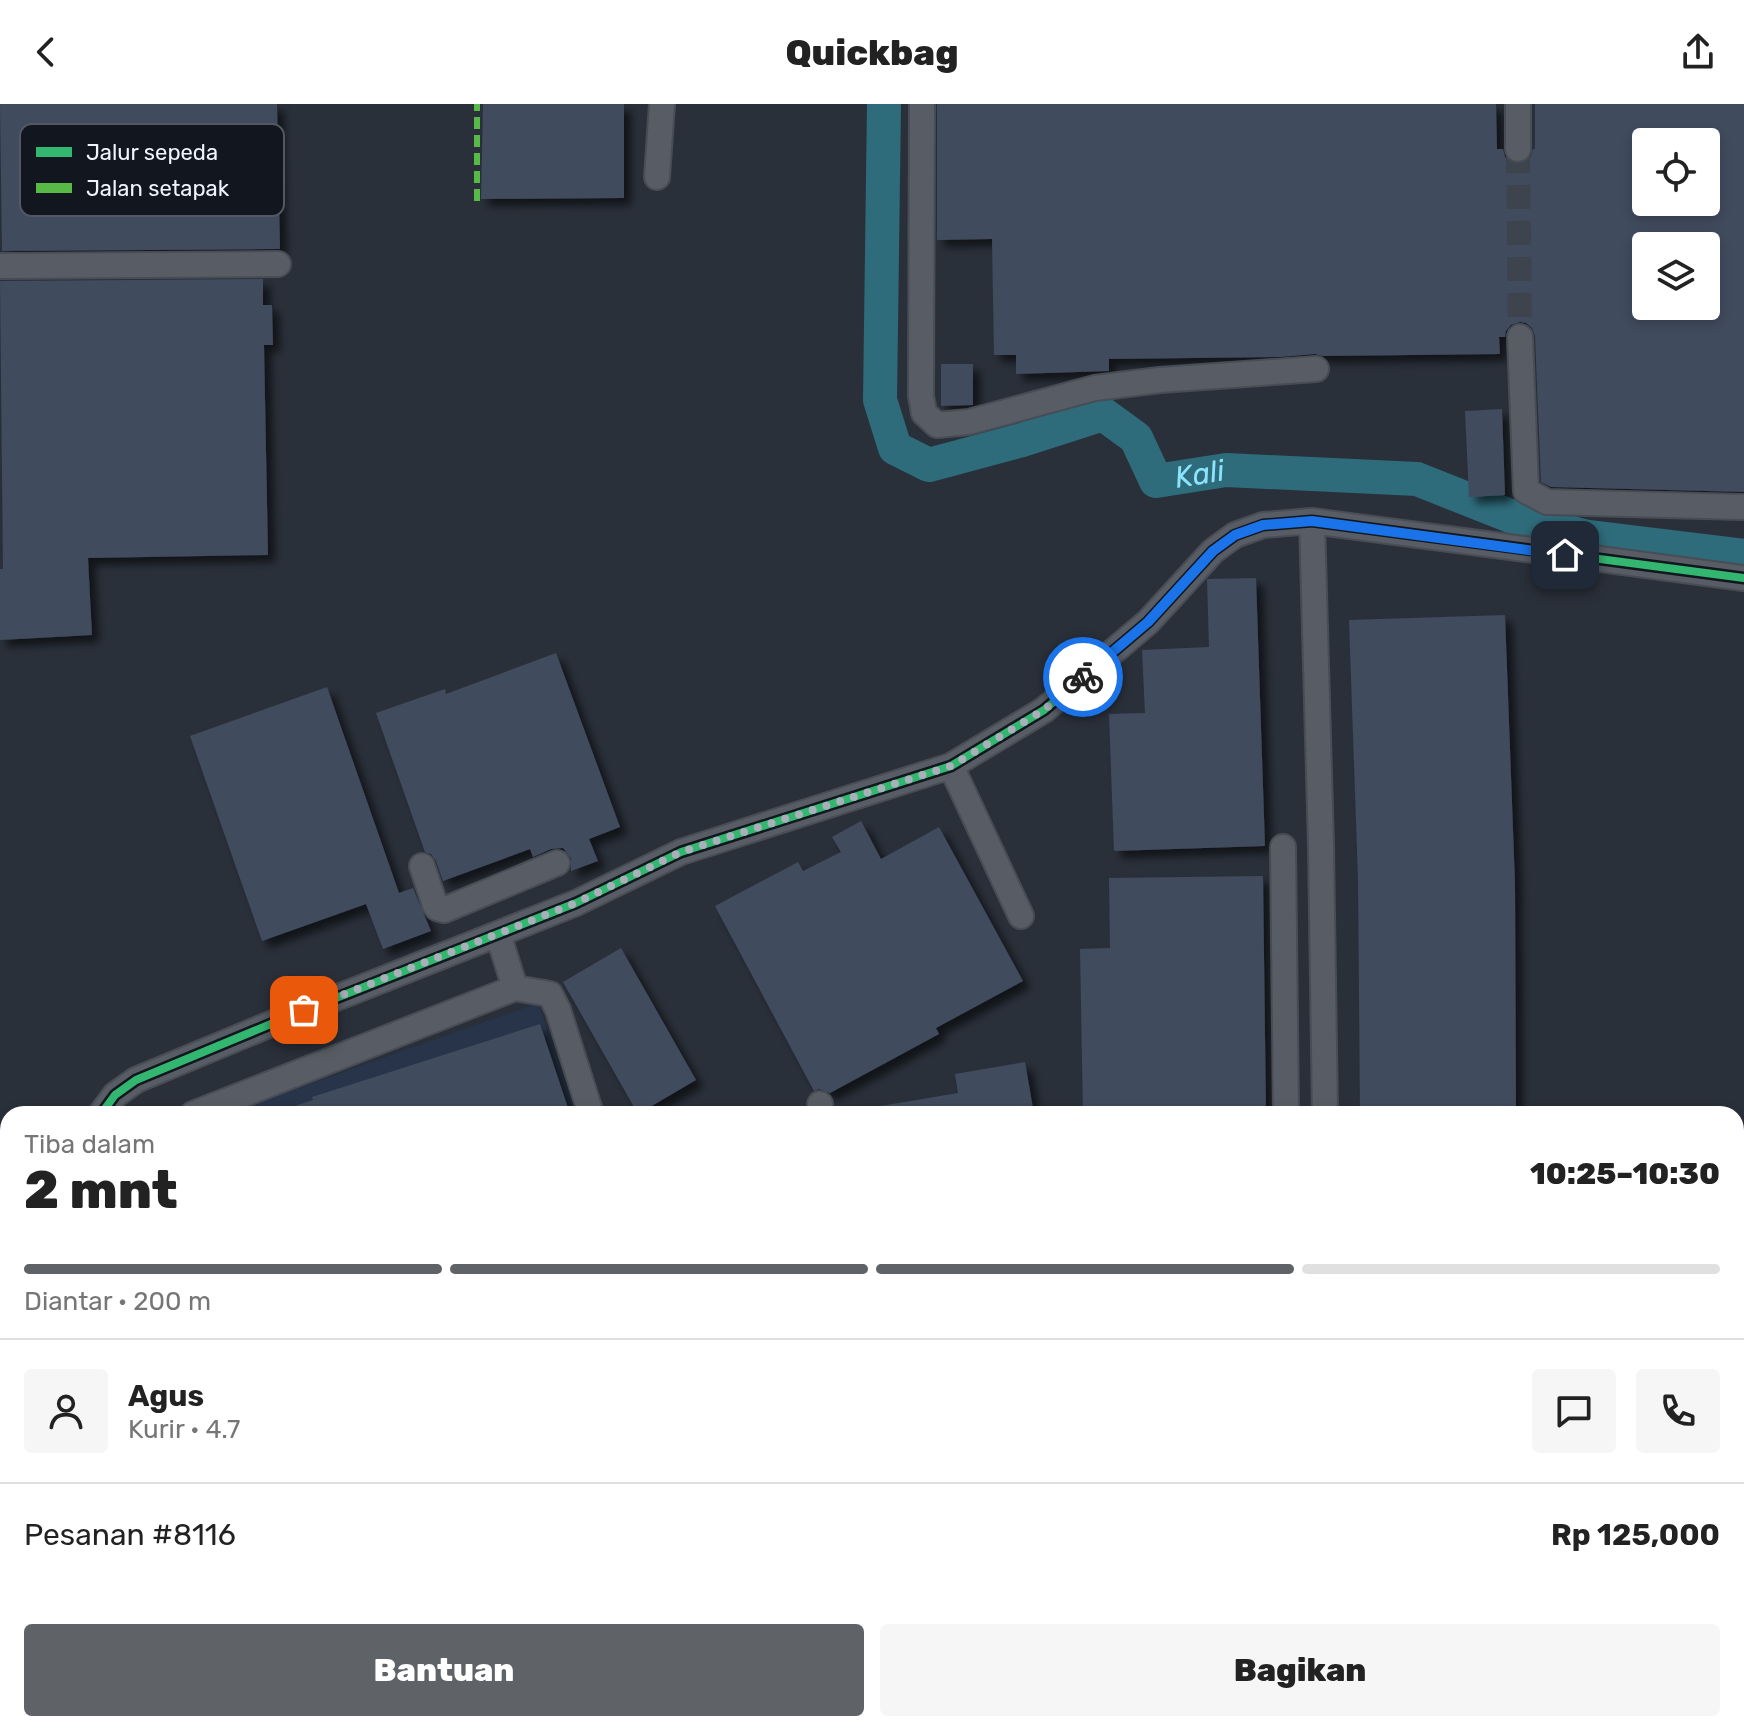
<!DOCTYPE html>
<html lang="id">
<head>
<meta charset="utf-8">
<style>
	:root { --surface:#fff; --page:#f6f6f6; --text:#222; --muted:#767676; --line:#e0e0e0; --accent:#5f6266 }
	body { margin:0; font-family:Rubik,sans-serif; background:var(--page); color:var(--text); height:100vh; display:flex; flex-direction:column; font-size:30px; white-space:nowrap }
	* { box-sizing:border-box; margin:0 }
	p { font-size:26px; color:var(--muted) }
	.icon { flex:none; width:44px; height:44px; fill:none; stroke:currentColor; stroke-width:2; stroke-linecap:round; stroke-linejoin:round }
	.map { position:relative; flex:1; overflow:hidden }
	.side { position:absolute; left:0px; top:1002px; width:1744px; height:626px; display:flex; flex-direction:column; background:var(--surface); border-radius:24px 24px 0 0; box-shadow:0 4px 12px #0003 }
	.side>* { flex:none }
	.tools { position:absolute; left:1632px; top:24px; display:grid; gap:16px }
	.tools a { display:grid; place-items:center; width:88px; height:88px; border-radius:8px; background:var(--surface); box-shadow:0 4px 12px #0003; font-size:40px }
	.pin { position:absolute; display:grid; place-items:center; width:68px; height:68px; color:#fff; margin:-34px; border-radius:16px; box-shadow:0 4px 12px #0006 }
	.courier { position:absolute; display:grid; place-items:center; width:80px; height:80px; margin:-40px; border:6px solid #1a73e8; border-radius:50%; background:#fff; color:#222; box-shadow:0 2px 10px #0007 }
	.overview em { font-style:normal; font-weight:800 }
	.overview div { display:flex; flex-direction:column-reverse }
	.overview { display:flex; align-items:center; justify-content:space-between; height:136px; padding:0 24px }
	h1 { font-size:52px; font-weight:800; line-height:60px }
	.bar { display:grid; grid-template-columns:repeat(4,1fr); gap:12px 8px; align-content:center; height:96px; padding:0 24px }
	.bar i { height:10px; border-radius:6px; background:var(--line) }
	.bar .active { background:var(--accent) }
	.bar p { grid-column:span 4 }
	.line { display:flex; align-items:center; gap:20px; padding:0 24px; border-top:2px solid var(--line) }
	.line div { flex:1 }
	.round { display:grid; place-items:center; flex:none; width:84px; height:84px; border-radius:8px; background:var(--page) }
	.button { display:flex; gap:16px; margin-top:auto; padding:16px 24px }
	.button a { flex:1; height:92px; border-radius:8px; background:var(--accent); color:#fff; font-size:32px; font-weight:800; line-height:92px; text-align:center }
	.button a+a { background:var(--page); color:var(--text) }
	header { display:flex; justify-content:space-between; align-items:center; height:104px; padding:0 24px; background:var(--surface); font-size:36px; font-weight:800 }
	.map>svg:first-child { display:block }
	.built { fill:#27344a }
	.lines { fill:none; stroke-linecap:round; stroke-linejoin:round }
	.river { stroke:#2e6c7c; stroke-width:34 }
	.building { fill:#414b5d; fill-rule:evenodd; filter:url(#shadow) }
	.minor-tunnel { stroke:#3e444e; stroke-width:24; stroke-dasharray:24 12; stroke-linecap:butt }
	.minor-casing { stroke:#484d55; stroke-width:28 }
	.minor { stroke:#585d65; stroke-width:24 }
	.quiet { stroke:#58b947; stroke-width:6; stroke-dasharray:12 6; stroke-linecap:butt }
	.cycleway-casing { stroke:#11161f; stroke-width:13 }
	.cycleway { stroke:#33b770; stroke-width:8 }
	.done { stroke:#a9b0ba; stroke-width:8; stroke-dasharray:0 14.4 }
	.route { stroke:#1a73e8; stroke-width:10 }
	.labels { text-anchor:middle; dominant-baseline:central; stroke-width:6; stroke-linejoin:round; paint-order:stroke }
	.water-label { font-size:30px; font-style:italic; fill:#8ce4fc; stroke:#11161f }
	.key { fill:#11161f; stroke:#535962; stroke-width:2 }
	.key-label { font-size:22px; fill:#eef5ff }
</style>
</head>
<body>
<header><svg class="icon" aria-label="back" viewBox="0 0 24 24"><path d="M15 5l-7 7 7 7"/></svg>Quickbag<svg class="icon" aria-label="share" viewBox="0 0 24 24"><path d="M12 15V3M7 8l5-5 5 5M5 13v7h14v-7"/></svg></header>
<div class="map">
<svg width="1744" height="1627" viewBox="0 0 1744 1627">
	<defs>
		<filter id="shadow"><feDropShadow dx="7" dy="7" stdDeviation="4" flood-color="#0009"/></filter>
	</defs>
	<rect width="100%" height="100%" fill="#2a303a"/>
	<path class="built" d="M538 899 576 1010H225Z
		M1736 1278H1740L1744 1291V1627H1247L1242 1620H1736Z"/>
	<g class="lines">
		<path class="river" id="s1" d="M884 0 880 296 895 344 929 361 1022 336 1103 310 1136 334 1156 377 1226 366 1417 375 1523 417 1588 433 1744 452"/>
	</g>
	<path class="building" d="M0 0H277L280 145 2 147Z
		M483 0H624V94L481 95Z
		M937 0H1496L1497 45H1503L1505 53 1511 58 1517 60 1526 58 1531 52 1533 45H1535V0H1744V388L1551 383 1541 378 1535 232 1532 224 1526 219 1520 218 1511 221 1506 227 1505 233H1499L1500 250 1323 252 1315 250 1279 253 1109 255V267L1016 270V251H994L992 135 937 136ZM1646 38H1706V98H1646ZM1646 142H1706V202H1646Z
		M263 175V201H272L273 241H264L268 451 88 454 92 531 0 536V465H3L0 177Z
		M941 260H973V301L941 302Z
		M1502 305 1505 391 1469 393 1465 307Z
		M1256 474 1265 742 1114 747 1109 610 1145 609 1142 546 1209 543 1207 475Z
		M1505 511 1515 779 1516 1010H1360L1358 774 1349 516Z
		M556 549 620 723 589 735 598 757 571 767V754L563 744 551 745 533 753 530 745 443 777 436 757 431 750 425 748 376 609 445 585 446 590Z
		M327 583 399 789 413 784 431 827 383 845 366 800 262 837 190 632Z
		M861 717 881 755 939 723 1023 877 936 924 939 930 830 989 819 985 814 987 715 802 798 758 803 767 841 748 832 733Z
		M1263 772 1266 1010H1083L1080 845 1110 844 1109 774Z
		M621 844 696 976 638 1010 563 878Z
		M540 920 570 1010H281L280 1007 313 996 312 993Z
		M1025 958 1034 1010H882L881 1002 958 989 955 970Z"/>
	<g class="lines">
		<path class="minor-tunnel" d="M1518 45 1520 233"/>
		<defs>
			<path id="minor" d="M922 0 921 292 924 309 937 321 969 318 1095 284 1160 276 1316 265
				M1518 45V0
				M657 73 662 0
				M0 162 278 160
				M1520 233 1526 387 1547 398 1744 403
				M1312 417 1321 742 1325 1010
				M951 662 1021 812
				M1283 743 1286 1010
				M422 762 435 801 437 804 444 806 557 759
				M498 830 515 884 550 890 558 906 591 1010
				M820 1000 821 1010
				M101 1010 115 991 136 976 278 917 576 799 681 748 951 662 1044 606 1148 518 1213 447 1235 431 1263 421 1312 417 1744 474
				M193 1010 515 884
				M0 1551 8 1498
				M0 1579 8 1581
				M124 1620 144 1627
				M1263 1620V1627
				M1492 1620 1493 1627
				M1559 1620V1627
				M392 1627 394 1620
				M818 1627 819 1620"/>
		</defs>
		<use href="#minor" class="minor-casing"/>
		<use href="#minor" class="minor"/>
		<path class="quiet" d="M477 97V0"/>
		<defs>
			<path id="cycleway" d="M101 1010 115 991 136 976 278 917 576 799 681 748 951 662 1044 606 1148 518 1213 447 1235 431 1263 421 1312 417 1744 474"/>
		</defs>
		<use href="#cycleway" class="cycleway-casing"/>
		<use href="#cycleway" class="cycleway"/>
	</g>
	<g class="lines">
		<path class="done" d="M304 906 576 799 681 748 951 662 1044 606 1083 573"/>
		<path class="route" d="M1083 573 1148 518 1213 447 1235 431 1263 421 1312 417 1565 451"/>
	</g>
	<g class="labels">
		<g class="water-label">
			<text stroke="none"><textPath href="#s1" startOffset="698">Kali</textPath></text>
		</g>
	</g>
	<rect x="20" y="20" width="264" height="92" rx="12" class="key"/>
	<rect x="36" y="43" width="36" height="10" fill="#33b770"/>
	<rect x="36" y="79" width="36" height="10" fill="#58b947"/>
	<g class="key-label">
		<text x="86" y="56">Jalur sepeda</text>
		<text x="86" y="92">Jalan setapak</text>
	</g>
</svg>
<div class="tools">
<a><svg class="icon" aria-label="locate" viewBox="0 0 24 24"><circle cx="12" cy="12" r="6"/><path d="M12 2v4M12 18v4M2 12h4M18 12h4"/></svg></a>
<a><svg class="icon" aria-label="layers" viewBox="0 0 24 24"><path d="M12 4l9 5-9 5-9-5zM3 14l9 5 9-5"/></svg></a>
</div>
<div class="pin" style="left:304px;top:906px;background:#ea580c"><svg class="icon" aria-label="bag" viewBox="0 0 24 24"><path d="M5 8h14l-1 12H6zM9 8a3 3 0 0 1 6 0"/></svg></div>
<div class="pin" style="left:1565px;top:451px;background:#1f2937"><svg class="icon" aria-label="home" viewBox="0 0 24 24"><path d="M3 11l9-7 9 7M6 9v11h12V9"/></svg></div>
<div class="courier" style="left:1083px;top:573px"><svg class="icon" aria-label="bike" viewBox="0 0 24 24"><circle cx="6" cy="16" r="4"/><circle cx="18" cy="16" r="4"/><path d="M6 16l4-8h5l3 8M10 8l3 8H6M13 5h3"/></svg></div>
<section class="side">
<div class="overview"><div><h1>2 mnt</h1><p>Tiba dalam</p></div><em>10:25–10:30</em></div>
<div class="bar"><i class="active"></i><i class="active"></i><i class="active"></i><i></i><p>Diantar · 200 m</p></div>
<div class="line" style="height:144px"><a class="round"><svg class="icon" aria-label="person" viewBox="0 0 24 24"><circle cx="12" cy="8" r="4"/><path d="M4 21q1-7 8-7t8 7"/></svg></a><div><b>Agus</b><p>Kurir · 4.7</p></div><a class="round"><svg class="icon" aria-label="chat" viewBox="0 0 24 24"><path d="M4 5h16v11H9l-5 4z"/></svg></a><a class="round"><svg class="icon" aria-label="phone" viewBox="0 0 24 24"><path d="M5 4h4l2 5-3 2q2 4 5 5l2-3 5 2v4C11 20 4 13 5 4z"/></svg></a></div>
<div class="line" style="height:104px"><div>Pesanan #8116</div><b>Rp 125,000</b></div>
<div class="button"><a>Bantuan</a><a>Bagikan</a></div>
</section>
</div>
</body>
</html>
